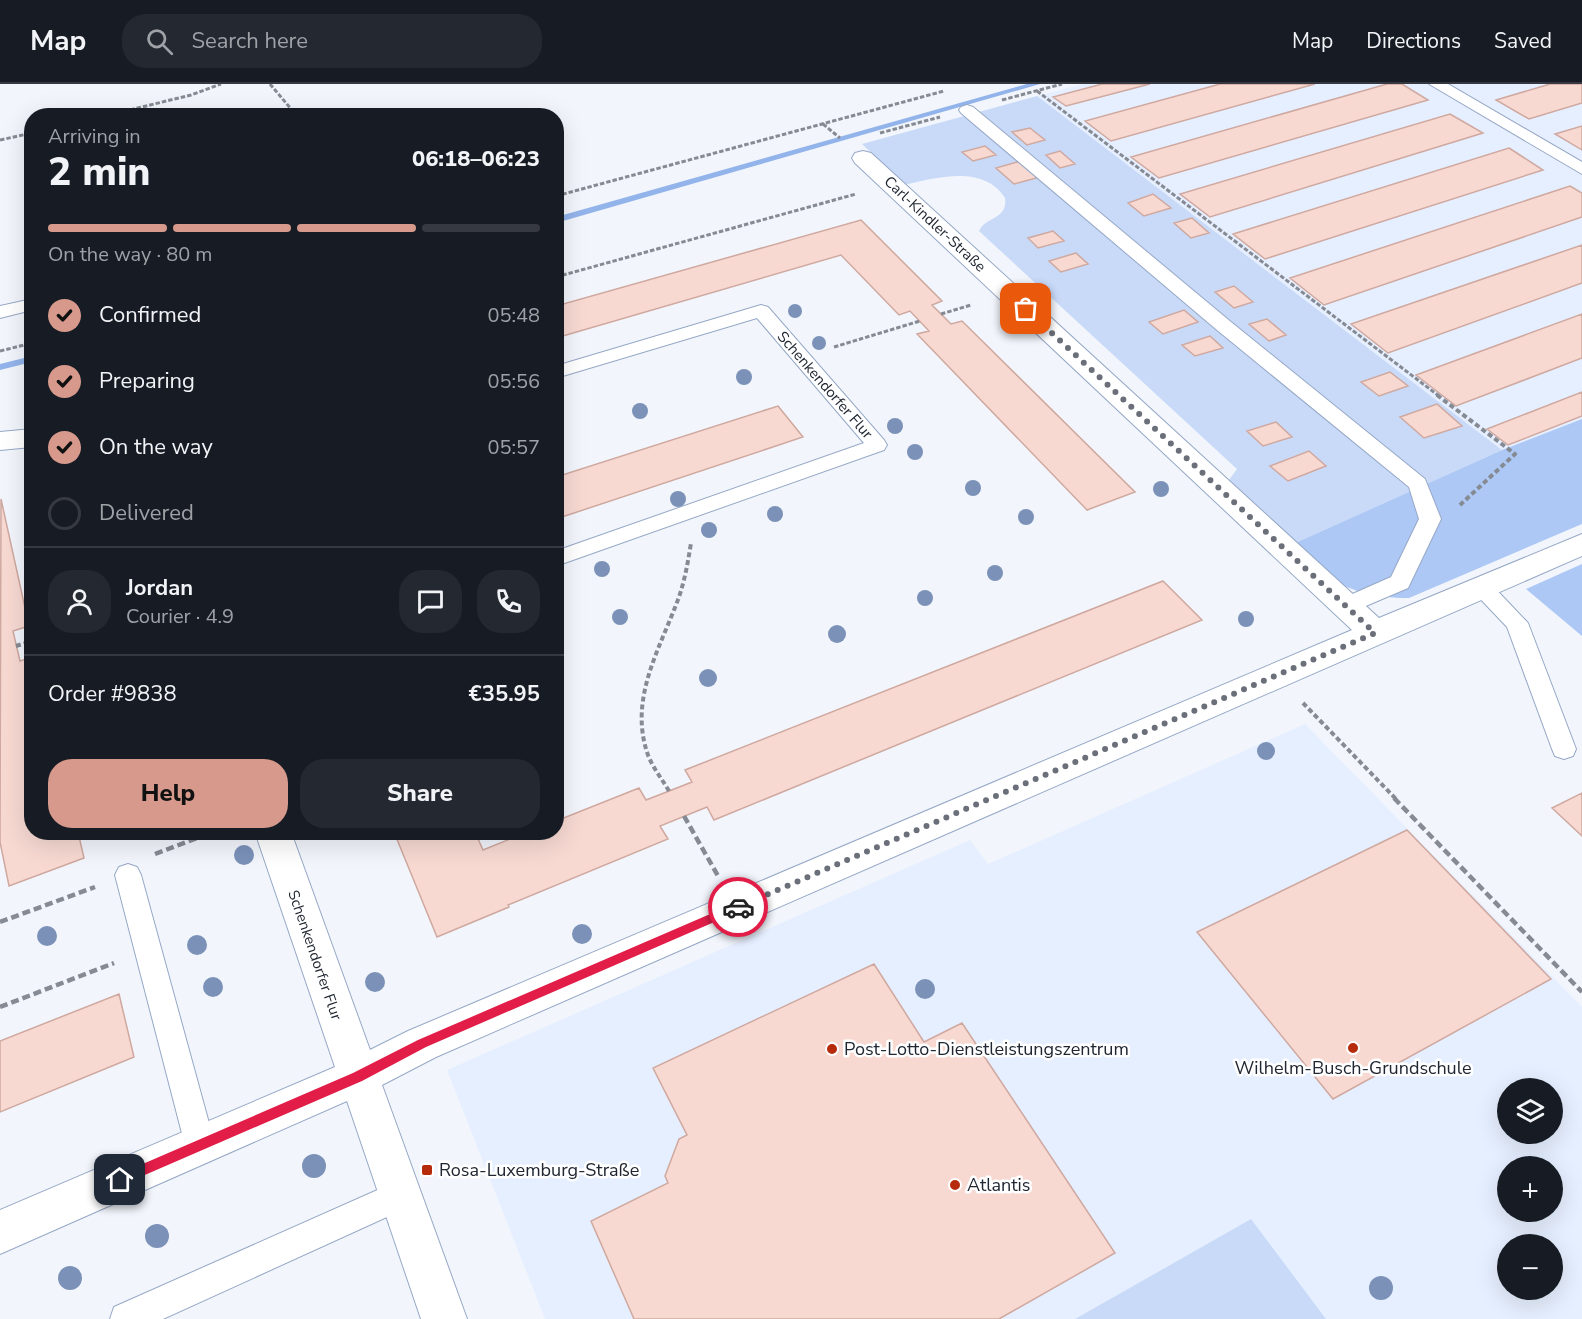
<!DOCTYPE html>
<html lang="en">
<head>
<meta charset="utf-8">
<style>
	:root { --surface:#171b24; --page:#242831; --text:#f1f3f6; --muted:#9ea1a6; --line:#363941; --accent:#d6998c }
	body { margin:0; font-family:"Nunito Sans",sans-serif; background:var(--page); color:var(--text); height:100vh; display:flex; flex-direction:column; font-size:22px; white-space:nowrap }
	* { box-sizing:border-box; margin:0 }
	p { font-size:20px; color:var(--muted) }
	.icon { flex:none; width:33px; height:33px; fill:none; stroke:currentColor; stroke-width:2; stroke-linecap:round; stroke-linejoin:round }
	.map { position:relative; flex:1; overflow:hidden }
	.panel { position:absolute; left:24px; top:24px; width:540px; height:732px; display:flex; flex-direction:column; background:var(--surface); border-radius:24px; box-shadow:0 6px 24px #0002 }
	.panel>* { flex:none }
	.buttons { position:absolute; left:1497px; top:994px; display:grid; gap:12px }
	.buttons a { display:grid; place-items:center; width:66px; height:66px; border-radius:50%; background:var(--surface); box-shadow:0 6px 24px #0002; font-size:30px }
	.pin { position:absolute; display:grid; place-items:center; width:51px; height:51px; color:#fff; margin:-26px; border-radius:12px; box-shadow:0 3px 9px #0006 }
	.courier { position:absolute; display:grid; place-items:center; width:60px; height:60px; margin:-30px; border:4px solid #e11d48; border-radius:50%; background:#fff; color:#222; box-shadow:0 2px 8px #0007 }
	.overview em { font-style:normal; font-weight:800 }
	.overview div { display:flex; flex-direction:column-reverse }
	.overview { display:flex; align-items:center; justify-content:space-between; height:102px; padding:0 24px }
	h1 { font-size:39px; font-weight:800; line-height:45px }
	.bar { display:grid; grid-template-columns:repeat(4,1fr); gap:9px 6px; align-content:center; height:72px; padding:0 24px }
	.bar i { height:8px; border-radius:4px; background:var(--line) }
	.bar .selected { background:var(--accent) }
	.bar p { grid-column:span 4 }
	.line { display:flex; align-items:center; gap:15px; padding:0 24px; border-top:2px solid var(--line) }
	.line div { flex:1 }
	.round { display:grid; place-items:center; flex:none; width:63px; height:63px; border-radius:24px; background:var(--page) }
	ol { padding:0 24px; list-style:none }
	li { display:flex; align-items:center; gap:18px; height:66px }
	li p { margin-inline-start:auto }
	li .icon { padding:6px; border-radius:50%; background:var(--accent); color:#111; stroke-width:4 }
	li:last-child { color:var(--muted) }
	li i { width:33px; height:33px; border:3px solid var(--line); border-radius:50% }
	.button { display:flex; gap:12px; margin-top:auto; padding:12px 24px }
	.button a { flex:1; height:69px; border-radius:24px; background:var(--accent); color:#111; font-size:24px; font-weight:800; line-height:69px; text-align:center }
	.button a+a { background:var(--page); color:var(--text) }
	header { display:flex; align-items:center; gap:36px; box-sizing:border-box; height:84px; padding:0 30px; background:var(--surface); border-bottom:2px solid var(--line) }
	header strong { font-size:28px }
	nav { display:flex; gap:33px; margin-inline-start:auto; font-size:21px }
	.search { width:420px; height:54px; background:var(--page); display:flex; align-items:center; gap:15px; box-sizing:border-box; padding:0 21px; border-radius:24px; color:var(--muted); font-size:22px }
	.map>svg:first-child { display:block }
	.built { fill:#e6efff; fill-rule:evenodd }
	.green { fill:#c8daf8 }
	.forest { fill:#adc8f5 }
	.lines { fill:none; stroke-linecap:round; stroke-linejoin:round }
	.stream { fill:#93b4eb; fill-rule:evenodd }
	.building { fill:#f7d9d2; stroke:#cfa89f; stroke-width:1.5 }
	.lane-casing { stroke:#96a8c6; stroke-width:2 }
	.street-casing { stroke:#96a8c6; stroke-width:2 }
	.path-far2 { stroke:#858a93; stroke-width:3; stroke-dasharray:4.5 2; stroke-linecap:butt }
	.path-far1 { stroke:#858a93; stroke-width:4; stroke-dasharray:5 3; stroke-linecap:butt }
	.path { stroke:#858a93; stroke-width:4.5; stroke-dasharray:8 4; stroke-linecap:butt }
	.lane { fill:#fff; fill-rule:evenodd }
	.street { fill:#fff; fill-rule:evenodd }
	.tree { fill:#7b91b8 }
	.route { fill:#e11d48 }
	.done { stroke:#6a6f79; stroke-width:6; stroke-dasharray:0 10.8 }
	.poi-dot { fill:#b62b0b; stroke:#fff; stroke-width:2 }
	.labels { text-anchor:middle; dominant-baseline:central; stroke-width:5; stroke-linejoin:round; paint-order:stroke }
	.street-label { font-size:15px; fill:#202732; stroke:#fff }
	.near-poi-label { font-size:18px; fill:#202732; stroke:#fff; text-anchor:start }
</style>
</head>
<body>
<header>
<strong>Map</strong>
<div class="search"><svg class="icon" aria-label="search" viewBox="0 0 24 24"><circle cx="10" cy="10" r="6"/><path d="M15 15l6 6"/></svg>Search here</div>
<nav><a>Map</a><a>Directions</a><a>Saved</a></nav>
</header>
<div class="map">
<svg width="1582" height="1235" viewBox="0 0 1582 1235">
	<rect width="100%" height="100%" fill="#f2f6fc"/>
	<path class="built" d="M1083 0H1582V335L1502 366 1037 12Z
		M1305 640 1582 923V1235H1326L1251 1135 1075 1235H545L447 986 970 756 988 780ZM1508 1005H1552V1050H1508ZM1508 1083H1552V1128H1508ZM1508 1161H1552V1206H1508Z"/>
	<path class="green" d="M1037 12 1502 366 1293 460 1226 400 1237 385 979 147C986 132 1008 136 1005 114 983 80 936 94 904 101L862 60Z
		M1251 1135 1326 1235H1075Z"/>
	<path class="forest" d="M1582 335V440L1409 514C1387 515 1350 508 1331 495 1318 486 1305 472 1293 460L1502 366Z
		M1582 480V552L1526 505Z"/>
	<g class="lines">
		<path class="stream" d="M1027 0H1040L556 139V133Z
			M32 272V278L0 286V280Z"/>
	</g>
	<path class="building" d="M1102 0H1150L1066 22 1053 13Z
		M1220 0H1315L1111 57 1085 37Z
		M1387 0H1402L1428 16 1159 94 1131 73Z
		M1550 0H1582V19L1529 35 1496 16Z
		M1450 30 1483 49 1210 133 1180 110Z
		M1582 42V66L1555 50Z
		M1030 44 1045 56 1027 61 1012 48Z
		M985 62 996 71 973 77 962 68Z
		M1509 64 1543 86 1265 175 1233 150Z
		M1060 67 1075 80 1060 84 1046 71Z
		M1021 77 1040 93 1014 100 996 84Z
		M1570 102 1582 109V133L1324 221 1290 194Z
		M1153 110 1171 124 1144 132 1128 119Z
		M1192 134 1209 149 1191 154 1174 139Z
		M861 136 942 217 932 221 951 240 962 237 1135 408 1087 426 917 250 929 247 910 227 899 231 841 171 556 254V222Z
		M1053 147 1064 157 1038 164 1028 154Z
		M1582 161V199L1388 269 1351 240Z
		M1076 169 1088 180 1061 188 1049 177Z
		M1234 202 1253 218 1234 224 1215 208Z
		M1184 226 1198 238 1163 250 1149 238Z
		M1582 230V274L1456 322 1416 291Z
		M1267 235 1286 251 1269 257 1249 240Z
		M1210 252 1223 264 1195 272 1182 261Z
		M1390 288 1408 302 1379 312 1361 298Z
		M1582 308V332L1508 361 1487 345Z
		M1437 320 1462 342 1424 354 1400 333Z
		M778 322 803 353 556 435V393Z
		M1276 338 1292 353 1263 362 1247 347Z
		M1309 367 1326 382 1288 397 1270 382Z
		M1 415 29 542 13 547 20 577 32 573V748H78L84 774 9 802 0 758Z
		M1163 497 1202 536 714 736 707 723 660 742 668 755 508 821 509 823 437 853 394 748H475L483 766 527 748H556V737L639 704 646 716 692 698 685 686Z
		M1582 709V752L1552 724Z
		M1407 746 1551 895 1333 1015 1197 848Z
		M874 880 924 958 962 939 1115 1169 999 1235H634L591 1137 668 1099 665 1092 679 1055 687 1051 653 984Z
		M119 910 134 973 0 1028V957Z"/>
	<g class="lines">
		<defs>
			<path id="lane" d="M1429 0H1448L1582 78V90Z
				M967 21 973 23 1231 238 1425 395 1441 435 1408 504 1347 530 1339 528 1336 522 1339 516 1391 493 1419 435 1409 403 1217 246 961 29 959 26 961 23Z
				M32 215V226L0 234V222Z
				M761 221 768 223 884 356 887 361 884 366 556 482V467L864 359 757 234 556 294V282Z
				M1480 495 1488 497 1528 539 1576 665 1573 672 1564 675 1555 672 1552 665 1507 543 1469 503 1472 497Z
				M128 780 137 783 141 791 215 1061 211 1071 200 1075 189 1071 185 1061 115 791 119 783Z
				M400 1096 411 1100 416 1111 411 1122 163 1235H110L114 1223Z"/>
			<path id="street" d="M863 67 871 69 1379 534 1582 450V472L436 973 382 1001 467 1235H421L347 1017 0 1170V1126L335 983 255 748H291L370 966 408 947 1352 546 855 79 852 74 855 69Z
				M32 345V363L0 366V348Z"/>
		</defs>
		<use href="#lane" class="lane-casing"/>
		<use href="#street" class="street-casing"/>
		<path class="path-far2" d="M270 0 297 32
			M1037 7 1439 312
			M1002 16 1062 0
			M105 32 191 11 221 0
			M823 40 840 54
			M880 49 940 33
			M0 56 32 49
			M556 112 944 7
			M556 193 856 110
			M941 230 971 221
			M25 261 32 276
			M834 263 920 237
			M0 267 32 259"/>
		<path class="path-far1" d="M1437 311 1515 370 1460 421
			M16 562 32 557
			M1303 619 1396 715
			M669 707C662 695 653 684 648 671 628 615 660 565 679 513 685 495 688 478 691 459"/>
		<path class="path" d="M1394 714 1582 908
			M684 732 718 792
			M155 770 213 748
			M0 838 95 803
			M0 923 114 879"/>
		<use href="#lane" class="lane"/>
		<use href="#street" class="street"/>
	</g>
	<g class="tree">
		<circle cx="795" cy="227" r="7"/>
		<circle cx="819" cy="259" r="7"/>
		<circle cx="744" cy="293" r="8"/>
		<circle cx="640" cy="327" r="8"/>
		<circle cx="895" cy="342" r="8"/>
		<circle cx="915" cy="368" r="8"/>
		<circle cx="973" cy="404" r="8"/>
		<circle cx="1161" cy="405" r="8"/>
		<circle cx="678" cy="415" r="8"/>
		<circle cx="775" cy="430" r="8"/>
		<circle cx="1026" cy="433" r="8"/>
		<circle cx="709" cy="446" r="8"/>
		<circle cx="602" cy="485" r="8"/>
		<circle cx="995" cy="489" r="8"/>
		<circle cx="925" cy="514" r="8"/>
		<circle cx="620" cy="533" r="8"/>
		<circle cx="1246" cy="535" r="8"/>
		<circle cx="837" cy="550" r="9"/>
		<circle cx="708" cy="594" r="9"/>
		<circle cx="1266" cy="667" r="9"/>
		<circle cx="244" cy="771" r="10"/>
		<circle cx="582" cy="850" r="10"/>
		<circle cx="47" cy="852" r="10"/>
		<circle cx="197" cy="861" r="10"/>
		<circle cx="375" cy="898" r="10"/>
		<circle cx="213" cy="903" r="10"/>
		<circle cx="925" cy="905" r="10"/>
		<circle cx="314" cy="1082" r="12"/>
		<circle cx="157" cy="1152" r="12"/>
		<circle cx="70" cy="1194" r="12"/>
		<circle cx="1381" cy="1204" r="12"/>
	</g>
	<path class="route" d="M738 818 742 820V826L426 963 362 997 124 1100H115L114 1096 115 1092 353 989 418 956Z"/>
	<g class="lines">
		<path class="done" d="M738 823 1375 549 1026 225"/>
	</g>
	<g class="poi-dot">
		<circle cx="1353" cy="964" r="6"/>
		<circle cx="832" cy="965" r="6"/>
		<rect x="421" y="1080" width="12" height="12" rx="3"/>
		<circle cx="955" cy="1101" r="6"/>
	</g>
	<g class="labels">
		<g class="street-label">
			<text transform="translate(935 140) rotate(43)">Carl-Kindler-Straße</text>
			<text transform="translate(825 301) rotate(49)">Schenkendorfer Flur</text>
			<text transform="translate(315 871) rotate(71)">Schenkendorfer Flur</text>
		</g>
		<g class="near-poi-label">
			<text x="844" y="965">Post-Lotto-Dienstleistungszentrum</text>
			<text x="1353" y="984" text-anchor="middle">Wilhelm-Busch-Grundschule</text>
			<text x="439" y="1086">Rosa-Luxemburg-Straße</text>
			<text x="967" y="1101">Atlantis</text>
		</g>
	</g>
</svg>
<div class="buttons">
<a><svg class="icon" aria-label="layers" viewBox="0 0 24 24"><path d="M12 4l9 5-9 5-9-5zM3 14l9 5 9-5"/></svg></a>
<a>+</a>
<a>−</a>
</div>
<div class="pin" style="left:1026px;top:225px;background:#ea580c"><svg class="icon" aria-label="bag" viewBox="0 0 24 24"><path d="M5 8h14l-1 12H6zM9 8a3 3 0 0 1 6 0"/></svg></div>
<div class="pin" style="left:120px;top:1096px;background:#1f2937"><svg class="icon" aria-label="home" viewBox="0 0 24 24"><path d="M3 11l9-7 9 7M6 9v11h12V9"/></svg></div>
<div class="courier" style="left:738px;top:823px"><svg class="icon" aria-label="car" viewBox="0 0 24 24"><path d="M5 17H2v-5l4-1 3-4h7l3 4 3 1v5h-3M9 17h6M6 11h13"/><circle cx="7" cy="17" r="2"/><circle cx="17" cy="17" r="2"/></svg></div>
<section class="panel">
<div class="overview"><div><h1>2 min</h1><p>Arriving in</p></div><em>06:18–06:23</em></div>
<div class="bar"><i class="selected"></i><i class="selected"></i><i class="selected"></i><i></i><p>On the way · 80 m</p></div>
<ol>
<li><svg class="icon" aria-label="check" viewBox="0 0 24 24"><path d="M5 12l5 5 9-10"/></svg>Confirmed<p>05:48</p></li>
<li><svg class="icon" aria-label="check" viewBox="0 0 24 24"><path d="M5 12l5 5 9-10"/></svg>Preparing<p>05:56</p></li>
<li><svg class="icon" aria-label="check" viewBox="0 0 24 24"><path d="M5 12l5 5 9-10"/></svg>On the way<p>05:57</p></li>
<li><i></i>Delivered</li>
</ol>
<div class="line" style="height:108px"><a class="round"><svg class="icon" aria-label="person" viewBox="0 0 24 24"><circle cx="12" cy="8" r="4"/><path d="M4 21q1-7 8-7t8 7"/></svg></a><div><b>Jordan</b><p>Courier · 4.9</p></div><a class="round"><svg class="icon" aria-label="chat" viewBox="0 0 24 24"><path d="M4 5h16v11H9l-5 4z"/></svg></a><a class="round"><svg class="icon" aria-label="phone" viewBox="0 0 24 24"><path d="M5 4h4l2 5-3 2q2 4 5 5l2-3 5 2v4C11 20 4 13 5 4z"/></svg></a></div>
<div class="line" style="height:78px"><div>Order #9838</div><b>€35.95</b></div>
<div class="button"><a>Help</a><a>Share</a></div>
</section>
</div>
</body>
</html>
